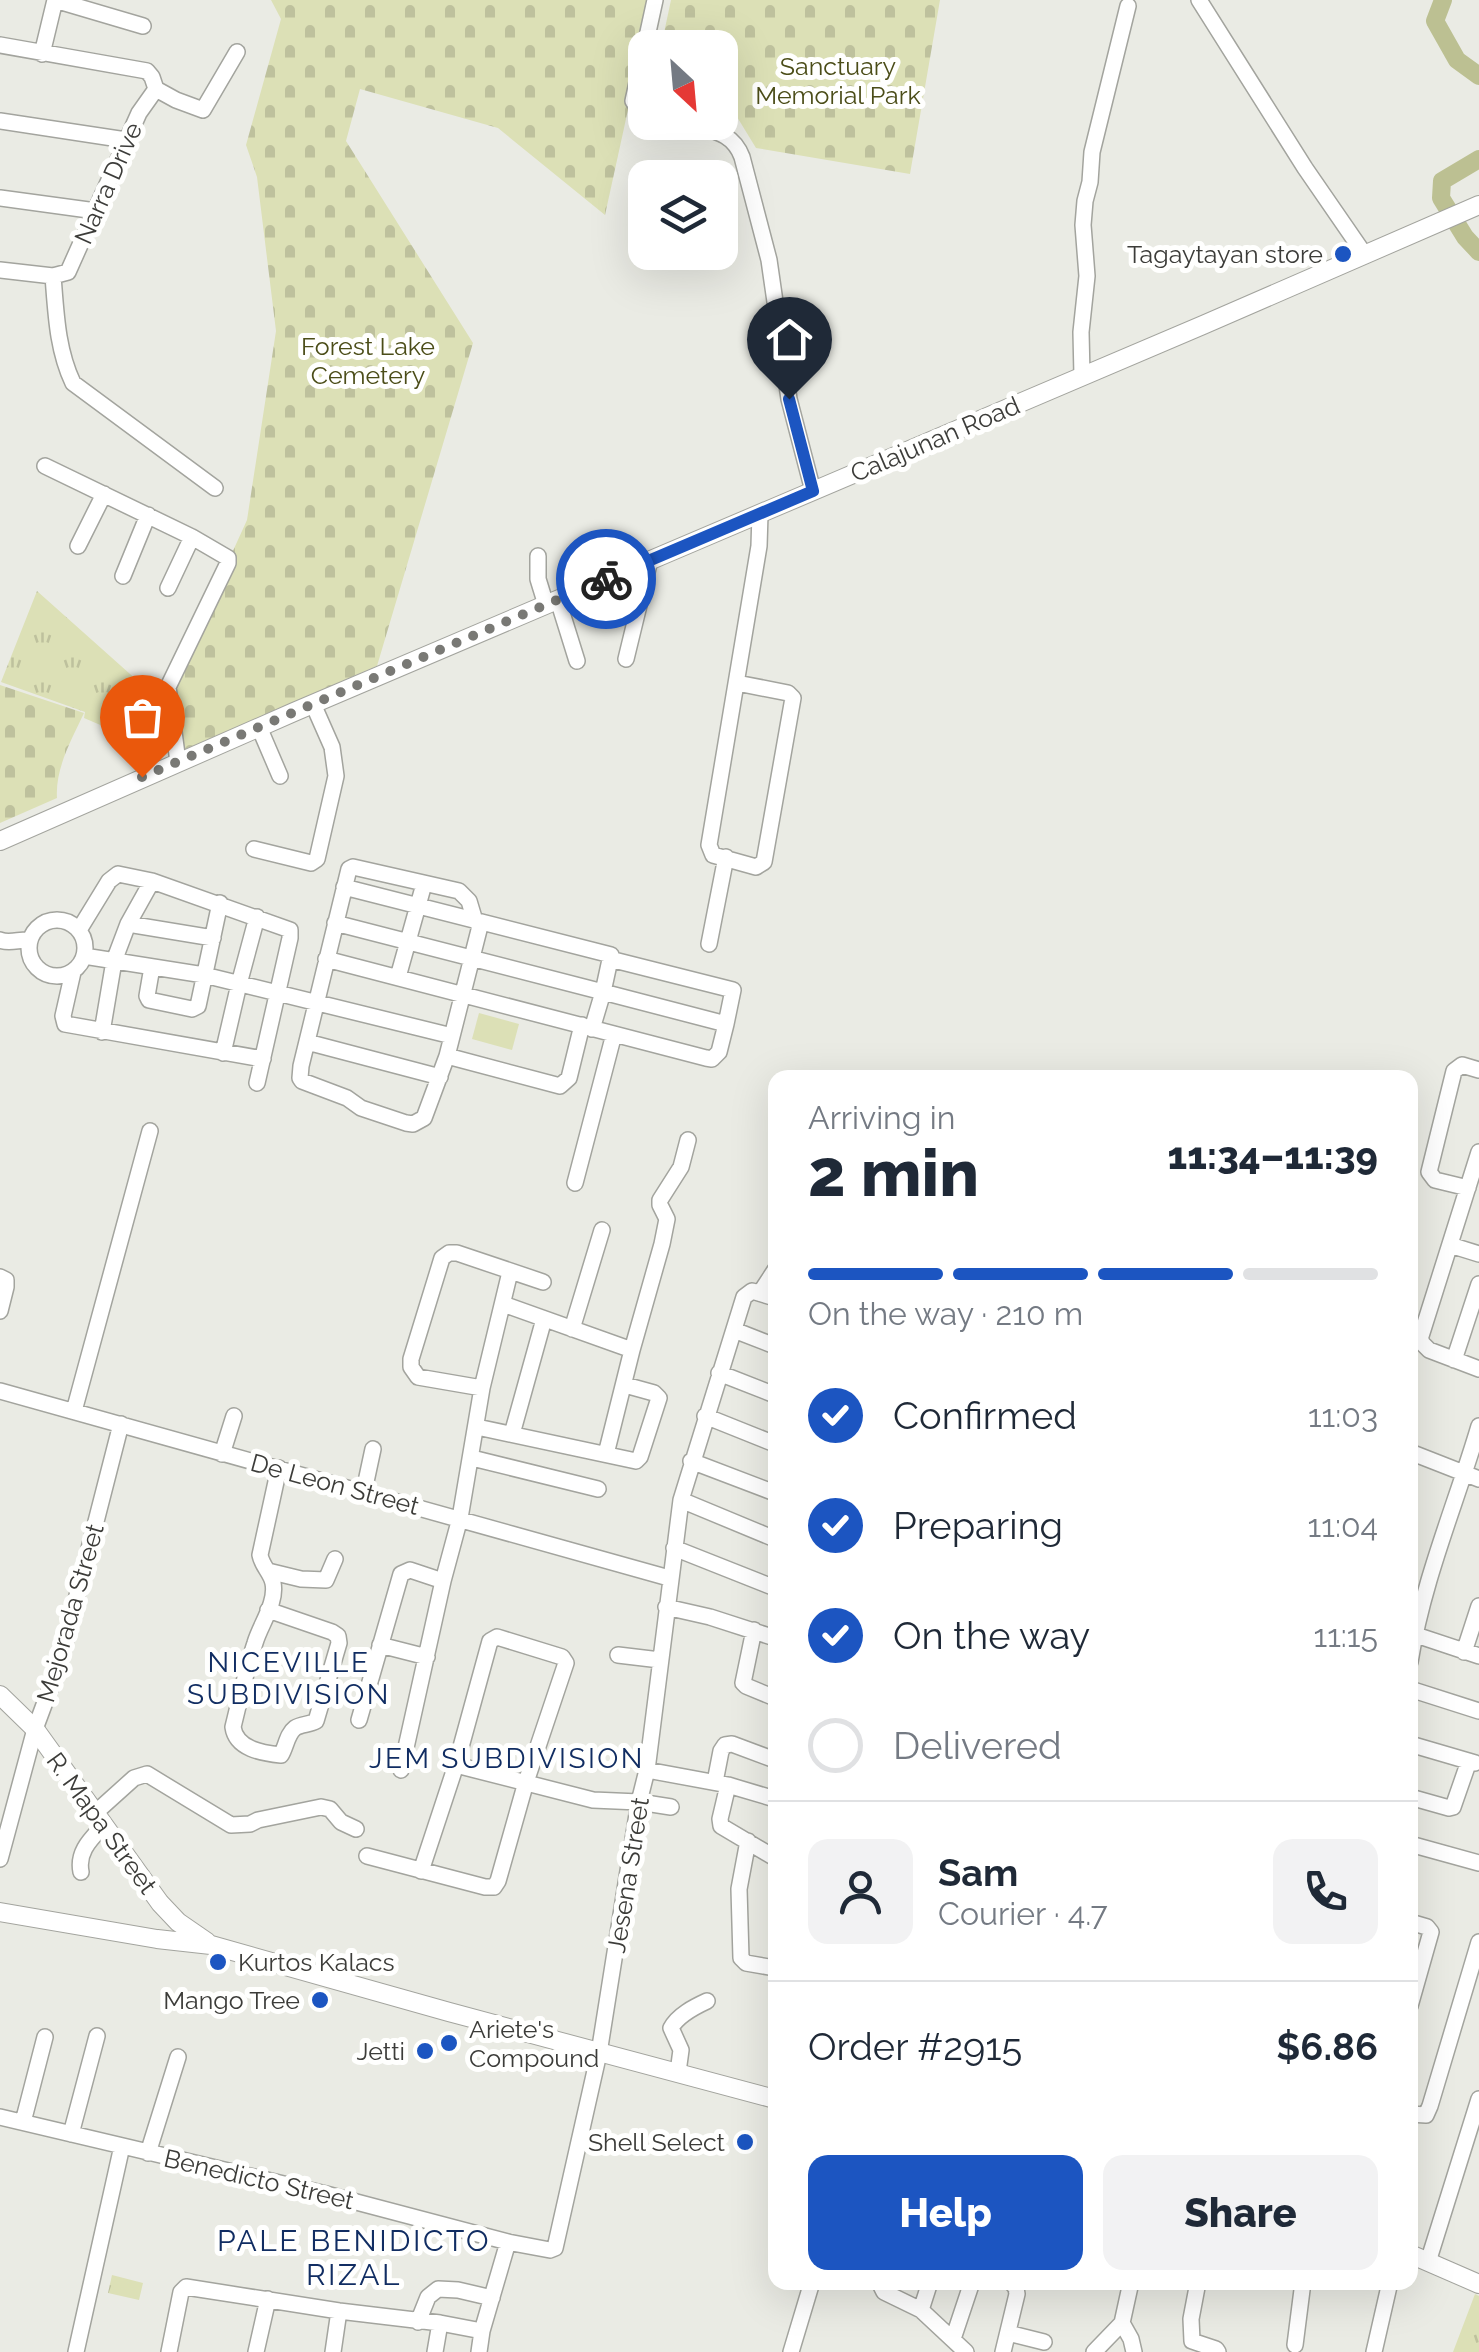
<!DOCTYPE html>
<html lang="en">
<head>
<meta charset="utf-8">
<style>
	:root { --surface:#fff; --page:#f2f2f3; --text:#1f2937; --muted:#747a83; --line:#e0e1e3; --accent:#1c55c1 }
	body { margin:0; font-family:Raleway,sans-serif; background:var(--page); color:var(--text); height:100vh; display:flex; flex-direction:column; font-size:38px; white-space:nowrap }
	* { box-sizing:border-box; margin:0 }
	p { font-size:32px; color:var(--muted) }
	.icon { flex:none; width:55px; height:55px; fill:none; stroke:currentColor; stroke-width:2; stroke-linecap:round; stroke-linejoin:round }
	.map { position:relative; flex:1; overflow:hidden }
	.details { position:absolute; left:768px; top:1070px; width:650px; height:1220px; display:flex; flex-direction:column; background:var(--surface); border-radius:20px; box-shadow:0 10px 40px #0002 }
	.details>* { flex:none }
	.needle { width:65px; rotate:154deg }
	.fabs { position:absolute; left:628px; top:30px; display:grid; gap:20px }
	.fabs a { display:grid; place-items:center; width:110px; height:110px; border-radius:20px; background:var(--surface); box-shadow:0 10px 40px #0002; font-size:50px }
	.pin { position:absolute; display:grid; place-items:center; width:85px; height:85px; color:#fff; margin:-102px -42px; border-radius:50% 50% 50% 0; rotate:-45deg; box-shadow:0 0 10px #0007 }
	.pin .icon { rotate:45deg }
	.courier { position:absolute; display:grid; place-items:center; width:100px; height:100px; margin:-50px; border:8px solid #1c55c1; border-radius:50%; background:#fff; color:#222; box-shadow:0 2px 12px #0007 }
	.head em { font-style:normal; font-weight:800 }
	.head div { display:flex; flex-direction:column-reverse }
	.head { display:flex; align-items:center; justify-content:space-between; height:170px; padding:0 40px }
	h1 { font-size:65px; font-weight:800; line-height:75px }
	.bar { display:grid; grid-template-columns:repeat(4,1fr); gap:15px 10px; align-content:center; height:120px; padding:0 40px }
	.bar i { height:12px; border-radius:8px; background:var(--line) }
	.bar .active { background:var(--accent) }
	.bar p { grid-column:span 4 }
	.line { display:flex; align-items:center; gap:25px; padding:0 40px; border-top:2px solid var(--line) }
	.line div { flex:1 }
	.round { display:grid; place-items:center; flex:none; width:105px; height:105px; border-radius:20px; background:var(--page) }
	ol { padding:0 40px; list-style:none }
	li { display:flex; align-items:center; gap:30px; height:110px }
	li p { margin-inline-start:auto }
	li .icon { padding:10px; border-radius:50%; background:var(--accent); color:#fff; stroke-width:4 }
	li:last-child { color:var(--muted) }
	li i { width:55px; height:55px; border:5px solid var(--line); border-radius:50% }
	.primary-button { display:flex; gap:20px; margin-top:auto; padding:20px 40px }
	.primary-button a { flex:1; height:115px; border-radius:20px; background:var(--accent); color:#fff; font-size:40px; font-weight:800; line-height:115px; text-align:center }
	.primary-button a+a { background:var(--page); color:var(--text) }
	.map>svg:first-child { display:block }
	.grass { fill:url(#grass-tufts) }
	.cemetery { fill:url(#cemetery-stones) }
	.pitch { fill:#dce0b6 }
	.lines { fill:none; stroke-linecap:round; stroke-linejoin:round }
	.river { stroke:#bcc092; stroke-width:18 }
	.minor-casing { stroke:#a3a49e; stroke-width:18 }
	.major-casing { stroke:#a3a49e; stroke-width:20 }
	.minor { stroke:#fff; stroke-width:15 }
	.major { stroke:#fff; stroke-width:18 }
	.done { stroke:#797975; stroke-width:10; stroke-dasharray:0 18 }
	.route { stroke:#1c55c1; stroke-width:12 }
	.poi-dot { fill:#1c55c1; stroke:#fffffe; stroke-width:4 }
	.labels { text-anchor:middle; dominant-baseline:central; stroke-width:10; stroke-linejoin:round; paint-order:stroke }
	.park-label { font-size:25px; fill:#4b4d18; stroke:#fffffe }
	.street-label { font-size:25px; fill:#3c3c39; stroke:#fffffe }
	.poi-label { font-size:25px; fill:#3c3c39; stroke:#fffffe; text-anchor:end }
	.neighbourhood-label { font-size:28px; letter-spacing:2.5px; fill:#112d62; stroke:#fffffe }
	.quarter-label { font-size:30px; letter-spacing:2.5px; fill:#112d62; stroke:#fffffe }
</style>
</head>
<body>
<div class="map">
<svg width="1479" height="2352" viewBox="0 0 1479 2352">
	<defs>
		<pattern id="grass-tufts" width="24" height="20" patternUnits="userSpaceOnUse" patternTransform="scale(2.5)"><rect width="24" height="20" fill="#dce0b6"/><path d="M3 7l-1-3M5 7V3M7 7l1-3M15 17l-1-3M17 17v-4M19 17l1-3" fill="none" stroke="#bec19d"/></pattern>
		<pattern id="cemetery-stones" width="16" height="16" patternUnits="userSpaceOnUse" patternTransform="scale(2.5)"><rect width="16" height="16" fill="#dce0b6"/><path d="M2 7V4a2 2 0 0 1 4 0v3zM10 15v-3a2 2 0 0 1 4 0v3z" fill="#bec19d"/></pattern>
	</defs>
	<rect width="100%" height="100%" fill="#eaebe4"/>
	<path class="grass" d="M37 591 139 682 123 719 105 727 84 718 85 712 1 682Z
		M112 2275 143 2283 139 2300 108 2293Z
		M1475 2294 1479 2296V2352H1453Z"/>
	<path class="cemetery" d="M271 0H652L605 215 498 128 360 89 346 141 473 343 377 666 181 751 172 685 247 520 276 331 257 177 246 145 281 19Z
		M671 0H940L910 174 756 148 734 112 720 109V48L661 47Z
		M0 685 84 713C72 739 55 768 57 798L0 823Z"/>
	<path class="pitch" d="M479 1013 519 1024 512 1050 472 1039Z"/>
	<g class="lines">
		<path class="river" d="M1443 0 1435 21 1457 60 1479 76
			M1479 159 1442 181 1441 198 1465 237 1479 252"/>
		<defs>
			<path id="minor" d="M1199 0 1305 168 1365 255
				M0 45 147 71 152 77 156 89 176 100 203 110 237 52
				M42 54 55 0 143 26
				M645 110 636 105 633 101 655 0
				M0 121 126 140
				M684 122C709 131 732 130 742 157L769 260 789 399 813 491
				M0 198 96 211
				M0 270 53 276 68 272 139 113 156 89
				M53 276C56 313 57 349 73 383L215 488
				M1082 376 1081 332 1087 276 1083 225 1085 201 1090 182 1092 152 1128 6
				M45 466 192 537 228 558V563L168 687 178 762
				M78 546 104 494
				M538 556V579L546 605
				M123 576 148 515
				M168 588 192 537
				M558 600 577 661
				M626 659 650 560
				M737 683 788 693 793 698 764 862 756 867 713 855 709 845 759 546 760 514
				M259 727 280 776
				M254 849 311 863 317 859 336 776 332 747 313 704
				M29 948a28 28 0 1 1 56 0a28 28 0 1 1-56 0Z
				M475 921 469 901 459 891 353 867 349 869 301 1066 300 1078 302 1081 347 1098 361 1108 406 1123 413 1124 424 1118 447 1056 481 922
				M335 923 603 992 592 1029
				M128 924 213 938
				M79 930 109 881 118 874 152 881 290 930V938L257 1083
				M0 940C9 944 20 939 30 940
				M709 944 726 857
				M84 956 204 975 452 1036
				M326 959 706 1058 712 1059 719 1052 726 1024 603 992 611 955 344 887
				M610 959 733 990 726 1024
				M152 967 147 996 149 1000 192 1009 198 1006 220 903
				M73 972 63 1016 65 1024 263 1059
				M398 977 424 884
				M102 1032 114 961 128 924 152 881
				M307 1042 440 1077
				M223 1053 239 984 257 917
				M447 1056 560 1086 569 1078 582 1025
				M1479 1152 1421 1336V1342L1429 1350 1479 1369
				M575 1183 614 1034
				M1468 1188 1435 1180 1429 1172 1454 1071 1462 1065 1479 1070
				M1450 1245 1479 1254
				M0 1277 6 1280V1287L0 1311
				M760 1293 775 1270
				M503 1304 632 1350
				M572 1329 602 1230
				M734 1330 775 1346
				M1454 1360 1479 1284
				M719 1373 775 1395
				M482 1388 418 1377 411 1367V1359L442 1258 449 1253H457L543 1282
				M0 1391 669 1578
				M74 1411 150 1131
				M705 1416 775 1444
				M477 1427 636 1461 640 1457 659 1398 654 1393 625 1385
				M512 1434 544 1319
				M1410 1452 1479 1479
				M222 1454 234 1416
				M606 1454 632 1350 662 1244 667 1219 660 1205V1200L681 1167 688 1140
				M472 1458 598 1489
				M691 1461 775 1493
				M364 1491 373 1449
				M681 1500 775 1539
				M674 1548 775 1588
				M268 1571 301 1579 326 1580 335 1559
				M666 1607 710 1617 775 1638
				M268 1610 332 1632 338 1636 339 1643 316 1721C309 1725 301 1724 295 1728 287 1734 286 1747 281 1755 262 1753 236 1749 233 1727 240 1699 246 1670 255 1643 260 1625 277 1603 273 1583 271 1573 262 1566 260 1555L279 1468
				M754 1630 743 1683 746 1686 775 1698
				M1410 1633 1479 1656
				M380 1645 427 1657
				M1464 1652 1479 1606
				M618 1655 660 1660
				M1410 1662C1423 1580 1456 1504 1479 1426
				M1410 1689 1479 1711
				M359 1720 401 1574 410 1570 443 1581
				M1410 1744 1475 1763
				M456 1765 593 1800 639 1802 671 1807
				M401 1770 443 1581 460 1518 482 1388 510 1272
				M647 1770 728 1785 775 1799
				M715 1782 721 1751 725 1745 732 1744 775 1760
				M728 1785 720 1819 721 1826 775 1858
				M1410 1797 1449 1808 1453 1807 1469 1761
				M94 1814 134 1778 147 1774 231 1825 250 1824 258 1820 321 1807 330 1809 341 1822 356 1829
				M748 1841 739 1889 741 1958 746 1963 775 1968
				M1410 1844 1479 1863
				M367 1856 485 1887H494L498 1881 526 1782 566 1663 562 1657 497 1637 490 1641 456 1765 421 1871
				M0 1859 35 1729 60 1662 121 1424
				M81 1872C77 1852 90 1840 103 1826
				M1410 1922 1427 1927 1431 1932 1410 2006
				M678 2072 681 2050 671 2028C678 2015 694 2007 707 2001
				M1410 2114 1426 2115 1430 2106 1479 1942
				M0 2117 326 2194 508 2242 550 2250 555 2248 599 2053 639 1802 647 1770 681 1500 744 1297 752 1291 775 1298
				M23 2122 45 2037
				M71 2134 97 2036
				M148 2153 178 2057
				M1428 2262 1479 2099
				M879 2282 884 2292 921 2310 966 2352
				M1198 2282 1191 2319 1192 2341 1216 2349 1218 2352
				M921 2310 930 2282
				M418 2322 428 2297 438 2289 458 2290 492 2298
				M440 2323 482 2331
				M1122 2323 1131 2339 1134 2352
				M1008 2333 1044 2342
				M953 2339 972 2282
				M1295 2345 1303 2282
				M76 2352 122 2146
				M169 2352 181 2292 186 2287 339 2311 440 2323 435 2352
				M256 2352 268 2299
				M333 2352 339 2311
				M479 2352 482 2331 508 2242
				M791 2352 812 2282
				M1003 2352 1017 2294 1016 2288 1011 2282
				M1094 2352 1122 2323 1131 2282
				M1374 2352 1390 2282"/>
			<path id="major" d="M0 841 294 712 1203 325 1479 205
				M0 1695 35 1729 160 1903 178 1922 207 1942
				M0 1912 157 1939 211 1945 449 2012 775 2099
				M1410 2254 1479 2284"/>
		</defs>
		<use href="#minor" class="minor-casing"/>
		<use href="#major" class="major-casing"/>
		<use href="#minor" class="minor"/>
		<use href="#major" class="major"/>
	</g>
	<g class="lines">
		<path class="done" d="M142 777 606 579"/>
		<path class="route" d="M606 579 813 491 789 399"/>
	</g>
	<g class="poi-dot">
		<circle cx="1343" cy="254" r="10"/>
		<circle cx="218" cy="1962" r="10"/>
		<circle cx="320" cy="2000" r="10"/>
		<circle cx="449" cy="2043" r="10"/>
		<circle cx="425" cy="2051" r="10"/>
		<circle cx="745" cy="2142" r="10"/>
	</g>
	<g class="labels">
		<g class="park-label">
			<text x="838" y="66">Sanctuary<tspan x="838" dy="29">Memorial Park</tspan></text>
			<text x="368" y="346">Forest Lake<tspan x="368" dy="29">Cemetery</tspan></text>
		</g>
		<g class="street-label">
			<text transform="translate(108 183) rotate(-66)">Narra Drive</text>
			<text transform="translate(935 439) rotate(-23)">Calajunan Road</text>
			<text transform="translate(335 1484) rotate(15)">De Leon Street</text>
			<text transform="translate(70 1613) rotate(-74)">Mejorada Street</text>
			<text transform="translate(102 1823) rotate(54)">R. Mapa Street</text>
			<text transform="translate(628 1875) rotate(-81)">Jesena Street</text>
			<text transform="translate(259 2179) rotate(13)">Benedicto Street</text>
		</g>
		<g class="poi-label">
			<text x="1323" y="254">Tagaytayan store</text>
			<text x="238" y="1962" text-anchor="start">Kurtos Kalacs</text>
			<text x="300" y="2000">Mango Tree</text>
			<text x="469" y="2029" text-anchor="start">Ariete's<tspan x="469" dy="29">Compound</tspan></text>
			<text x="405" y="2051">Jetti</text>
			<text x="725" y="2142">Shell Select</text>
		</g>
		<g class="neighbourhood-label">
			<text x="289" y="1662">NICEVILLE<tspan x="289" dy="32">SUBDIVISION</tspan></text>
			<text x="507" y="1758">JEM SUBDIVISION</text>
		</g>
		<g class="quarter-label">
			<text x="354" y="2240">PALE BENIDICTO<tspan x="354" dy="34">RIZAL</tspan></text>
		</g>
	</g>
</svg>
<div class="fabs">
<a><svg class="needle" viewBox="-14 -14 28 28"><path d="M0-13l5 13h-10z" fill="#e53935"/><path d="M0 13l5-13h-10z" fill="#747a83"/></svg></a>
<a><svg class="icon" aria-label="layers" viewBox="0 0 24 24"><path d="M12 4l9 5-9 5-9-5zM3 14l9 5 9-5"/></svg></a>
</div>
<div class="pin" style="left:142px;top:777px;background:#ea580c"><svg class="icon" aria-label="bag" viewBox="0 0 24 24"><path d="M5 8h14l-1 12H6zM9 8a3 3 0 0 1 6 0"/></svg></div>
<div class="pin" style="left:789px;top:399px;background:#1f2937"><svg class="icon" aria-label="home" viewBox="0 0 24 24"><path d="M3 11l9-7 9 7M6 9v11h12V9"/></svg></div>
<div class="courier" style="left:606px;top:579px"><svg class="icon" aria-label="bike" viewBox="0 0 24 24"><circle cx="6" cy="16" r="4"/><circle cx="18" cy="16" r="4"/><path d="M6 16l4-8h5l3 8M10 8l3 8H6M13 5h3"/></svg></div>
<section class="details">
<div class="head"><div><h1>2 min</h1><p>Arriving in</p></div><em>11:34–11:39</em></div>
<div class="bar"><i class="active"></i><i class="active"></i><i class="active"></i><i></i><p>On the way · 210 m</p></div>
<ol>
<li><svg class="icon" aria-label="check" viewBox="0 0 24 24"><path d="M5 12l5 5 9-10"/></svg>Confirmed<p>11:03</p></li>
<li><svg class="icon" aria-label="check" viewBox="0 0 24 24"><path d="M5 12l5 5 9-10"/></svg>Preparing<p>11:04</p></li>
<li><svg class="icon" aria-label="check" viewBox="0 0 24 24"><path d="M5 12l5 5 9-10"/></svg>On the way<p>11:15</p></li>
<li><i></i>Delivered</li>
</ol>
<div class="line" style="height:180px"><a class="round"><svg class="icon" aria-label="person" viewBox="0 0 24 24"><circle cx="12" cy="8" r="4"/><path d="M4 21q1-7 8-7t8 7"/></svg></a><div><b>Sam</b><p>Courier · 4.7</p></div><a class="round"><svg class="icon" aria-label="phone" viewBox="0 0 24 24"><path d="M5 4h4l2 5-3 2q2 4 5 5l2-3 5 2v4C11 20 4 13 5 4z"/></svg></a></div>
<div class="line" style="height:130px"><div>Order #2915</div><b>$6.86</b></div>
<div class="primary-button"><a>Help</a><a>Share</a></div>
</section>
</div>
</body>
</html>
